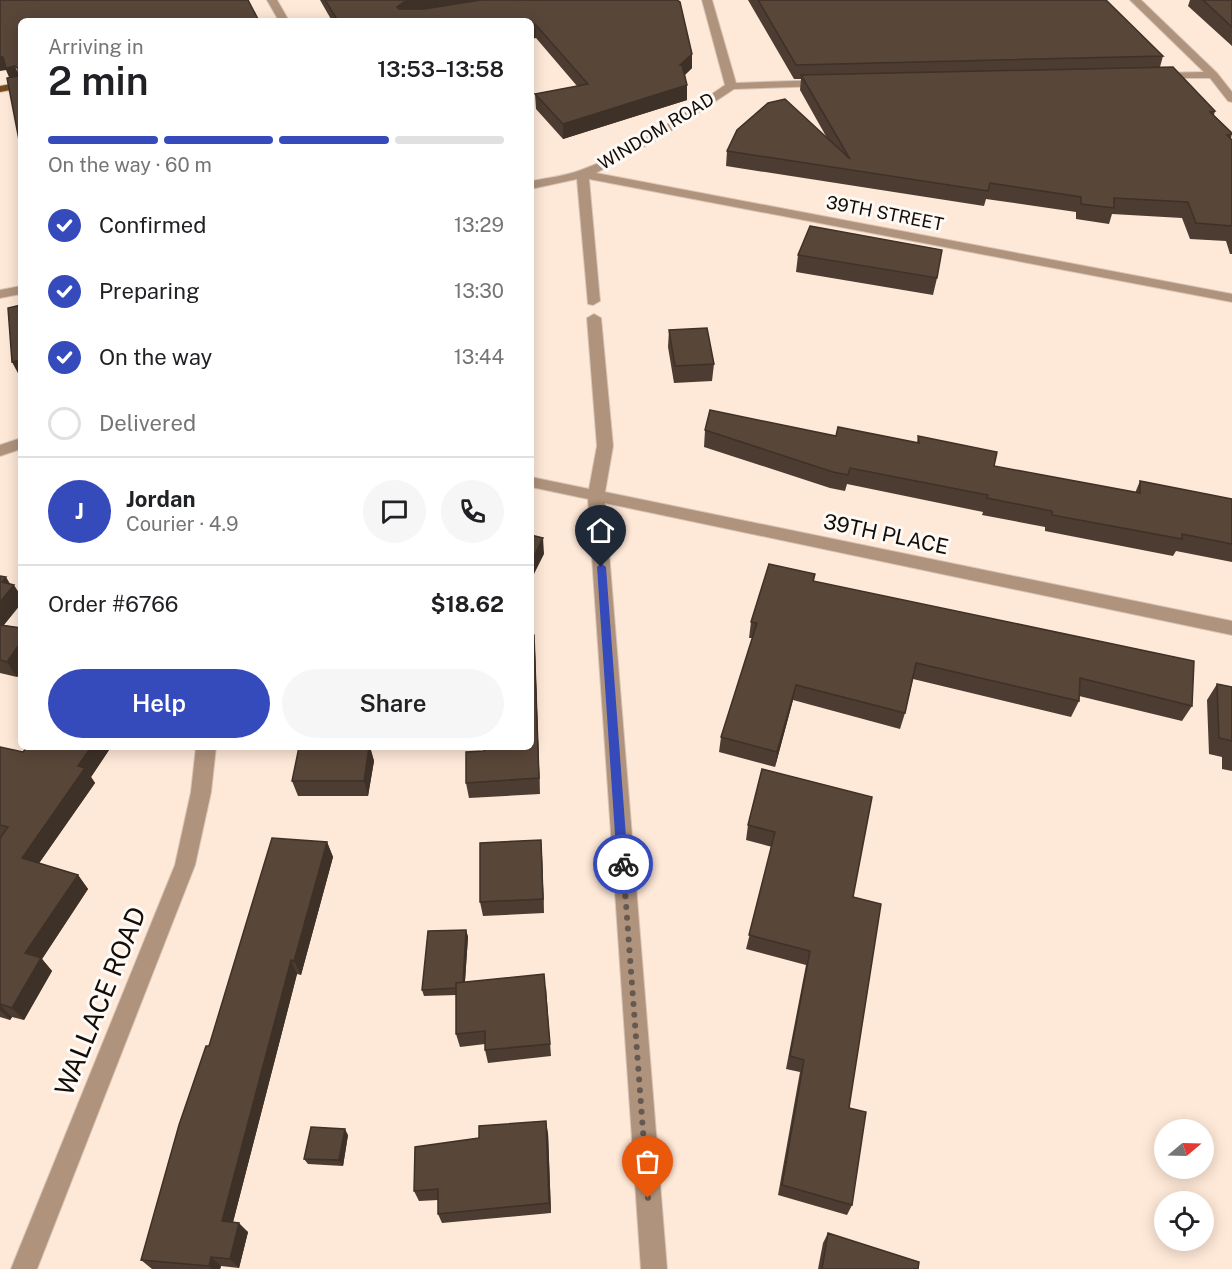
<!DOCTYPE html>
<html lang="en">
<head>
<meta charset="utf-8">
<style>
	:root { --surface:#fff; --page:#f6f6f6; --text:#202124; --muted:#757577; --line:#e0e0e0; --accent:#354bbc }
	body { margin:0; font-family:"Public Sans",sans-serif; background:var(--page); color:var(--text); height:100vh; display:flex; flex-direction:column; font-size:22px; white-space:nowrap }
	* { box-sizing:border-box; margin:0 }
	p { font-size:20px; color:var(--muted) }
	.icon { flex:none; width:33px; height:33px; fill:none; stroke:currentColor; stroke-width:2; stroke-linecap:round; stroke-linejoin:round }
	.map { position:relative; flex:1; overflow:hidden }
	.sheet { position:absolute; left:18px; top:18px; width:516px; height:732px; display:flex; flex-direction:column; background:var(--surface); border-radius:9px; box-shadow:0 3px 15px #0003 }
	.sheet>* { flex:none }
	.needle { width:39px; rotate:71deg }
	.buttons { position:absolute; left:1154px; top:1119px; display:grid; gap:12px }
	.buttons a { display:grid; place-items:center; width:60px; height:60px; border-radius:50%; background:var(--surface); box-shadow:0 3px 15px #0003; font-size:30px }
	.pin { position:absolute; display:grid; place-items:center; width:51px; height:51px; color:#fff; margin:-62px -26px; border-radius:50% 50% 50% 0; rotate:-45deg; box-shadow:0 0 6px #0007 }
	.pin .icon { rotate:45deg }
	.courier { position:absolute; display:grid; place-items:center; width:60px; height:60px; margin:-30px; border:4px solid #354bbc; border-radius:50%; background:#fff; color:#222; box-shadow:0 2px 8px #0007 }
	.headline em { font-style:normal; font-weight:600 }
	.headline div { display:flex; flex-direction:column-reverse }
	.headline { display:flex; align-items:center; justify-content:space-between; height:102px; padding:0 30px }
	h1 { font-size:39px; font-weight:600; line-height:45px }
	.bar { display:grid; grid-template-columns:repeat(4,1fr); gap:9px 6px; align-content:center; height:72px; padding:0 30px }
	.bar i { height:8px; border-radius:4px; background:var(--line) }
	.bar .current { background:var(--accent) }
	.bar p { grid-column:span 4 }
	.line { display:flex; align-items:center; gap:15px; padding:0 30px; border-top:2px solid var(--line) }
	.line div { flex:1 }
	.round { display:grid; place-items:center; flex:none; width:63px; height:63px; border-radius:32px; background:var(--page) }
	ol { padding:0 30px; list-style:none }
	li { display:flex; align-items:center; gap:18px; height:66px }
	li p { margin-inline-start:auto }
	li .icon { padding:6px; border-radius:50%; background:var(--accent); color:#fff; stroke-width:4 }
	li:last-child { color:var(--muted) }
	li i { width:33px; height:33px; border:3px solid var(--line); border-radius:50% }
	.cta { display:flex; gap:12px; margin-top:auto; padding:12px 30px }
	.cta a { flex:1; height:69px; border-radius:36px; background:var(--accent); color:#fff; font-size:24px; font-weight:600; line-height:69px; text-align:center }
	.cta a+a { background:var(--page); color:var(--text) }
	.map>svg:first-child { display:block }
	.lines { fill:none; stroke-linecap:round; stroke-linejoin:round }
	.minor-casing { stroke:#d8c5b6; stroke-width:2 }
	.major-casing { stroke:#d8c5b6; stroke-width:2 }
	.minor { fill:#af937d; fill-rule:evenodd }
	.major { fill:#78491e; fill-rule:evenodd }
	.wall { fill:#4c3c31 }
	.shaded-wall { fill:#3e3128 }
	.building { fill:#584639; stroke:#3e3128; stroke-width:1.5 }
	.route { fill:#354bbc }
	.done { stroke:#655950; stroke-width:6; stroke-dasharray:0 10.8 }
	.labels { text-anchor:middle; dominant-baseline:central; stroke-width:6; stroke-linejoin:round; paint-order:stroke }
	.far-street-label { font-size:18px; fill:#130c07; stroke:#fdf9f5 }
	.street-label { font-size:21px; fill:#130c07; stroke:#fdf9f5 }
	.near-street-label { font-size:26px; fill:#130c07; stroke:#fdf9f5 }
</style>
</head>
<body>
<div class="map">
<svg width="1232" height="1269" viewBox="0 0 1232 1269">
	<rect width="100%" height="100%" fill="#fee8d7"/>
	<g class="lines">
		<defs>
			<path id="minor" d="M267 0H277L289 21H279Z
				M702 0H712L736 83 825 80 830 83 825 86 734 89 663 136 596 173 1232 294V302L589 179 600 301 593 305 588 304 577 179 531 189V181C547 178 566 176 581 170 633 151 680 116 725 85Z
				M1130 0H1141L1217 73 1232 92V102L1228 101 1210 78H1154V74L1158 73 1204 72Z
				M21 286V294L0 298V290Z
				M594 314 601 318 613 446 605 492 1232 621V635L605 503 667 1269H641L588 499 531 487V477L589 489 597 446 587 318Z
				M21 438V449L0 456V445Z
				M196 747H216L211 792 195 865 37 1269H11L175 865 191 792Z"/>
			<path id="major" d="M21 82V88L0 92V86Z"/>
		</defs>
		<use href="#minor" class="minor-casing"/>
		<use href="#major" class="major-casing"/>
		<use href="#minor" class="minor"/>
		<use href="#major" class="major"/>
	</g>
	<path class="wall" d="M320 0H677L692 68 685 75 687 85V100L563 139 536 109 535 94 577 86 536 38 531 21H332Z
		M748 0H1106L1163 56 1160 67 1215 111 1214 115 1232 133 1231 139 1232 140V254H1230L1226 241 1190 239 1182 218 1112 214 1109 224 1076 219V212L986 199 984 206 726 166 727 151 827 138 800 90 801 79H794Z
		M1190 0H1232V46L1188 6Z
		M798 255 937 278 933 295 796 272Z
		M669 330 714 364 712 381 674 383 668 347Z
		M705 430 836 436 917 443 918 436 994 466 1135 493 1140 481 1232 499V562L1176 551 1173 556 1045 531V527L982 515 983 512 847 484 845 491 830 488 704 447Z
		M815 574 814 581 1192 706 1182 721 1079 696V701L1071 717 913 679 905 713 900 729 793 700 775 767 719 752 721 737 753 638H749L751 622Z
		M0 576 4 625 21 628V672L17 677 0 673Z
		M535 651 540 794 469 798 466 783 484 751Z
		M1217 684 1232 687V771L1222 769V757L1209 754 1207 700Z
		M0 747 23 752 27 747H111L91 777 95 783 39 863 78 875 88 889 42 959 52 971 24 1020 12 1017 10 1020 0 1017Z
		M299 747H370L374 761 368 796H298L292 781Z
		M762 769 853 897 849 1108 852 1205 847 1215 778 1195 800 1072 786 1069 806 965 746 949 772 847 746 840 748 825Z
		M327 842 333 857 301 975 297 974 233 1222 248 1232 239 1268 221 1266 220 1269H152L141 1260 209 1046Z
		M542 855 544 913 483 916 480 902Z
		M466 930 468 937 465 982 546 987 551 1056 488 1063 485 1050V1044L460 1047 456 1034V995L424 996 422 990Z
		M548 1133 551 1213 442 1223 438 1214V1200L419 1201 414 1191Z
		M348 1135 343 1166 308 1164 304 1159Z
		M828 1233 918 1269H818L823 1243Z"/>
	<path class="shaded-wall" d="M416 0H503L406 16 397 7 404 2Z
		M535 24 536 38 531 39V25Z
		M692 54V68L679 80 680 65Z
		M0 57H3L15 66 21 80 11 82 6 70 0 71Z
		M687 85V100L563 139V124Z
		M21 360V376L20 377 12 362Z
		M543 538 544 554 531 580V562Z
		M6 577 12 587 14 585 21 596V604L0 630V602L2 582Z
		M534 635 535 651 540 794 539 778Z
		M21 642V672L17 677 7 662Z
		M796 685 793 700 775 767 777 752Z
		M91 747H111L91 777 95 783 33 872 22 858 78 766Z
		M369 747H370L374 761 368 796 364 781Z
		M541 840 542 855 544 913 543 899Z
		M327 842 333 857 301 975 294 961Z
		M78 875 88 889 42 959 52 971 24 1020 12 1008 25 953Z
		M466 930 468 937 464 994 462 988Z
		M291 960 297 974 231 1230 222 1221Z
		M0 1005 12 1017 10 1020 0 1010Z
		M546 1121 548 1133 551 1213 549 1203Z
		M345 1129 348 1135 343 1166 339 1160Z
		M239 1223 248 1232 239 1268 230 1259Z
		M211 1257 221 1266 220 1269H212L209 1266Z"/>
	<path class="building" d="M0 0H248L259 21H21V139L19 140 7 78 18 76V69L15 66 6 68 3 57H0Z
		M325 0H416L404 2 397 7 399 9H424L481 0H677L680 2 692 54 680 65H682L687 85 563 124 535 94 588 84 535 24 531 25V21H338Z
		M758 0H1106L1163 56 796 65Z
		M1203 0H1232V27Z
		M1173 67 1215 111 1210 112 1232 133V134L1227 135 1232 140V226L1196 223 1188 202 1114 198V208L1081 204V197L990 183 988 191 727 151 737 130 768 103 785 99 850 159 801 75Z
		M810 226 942 250 937 278 798 255Z
		M21 305V360L12 362 8 308Z
		M707 328 714 364 675 366 669 330Z
		M710 410 836 436 838 427 919 443 918 436 997 452 994 466 1140 493V481L1232 499V544L1182 534V539L1052 515V511L987 498 988 495 850 468 848 475 833 472 705 430Z
		M531 535 543 538 531 562Z
		M769 564 815 574 813 581 1194 661 1192 706 1080 678 1079 701 916 663 905 713 796 685 777 752 721 737 757 623 751 622Z
		M0 576 6 577 2 582 14 585 0 602Z
		M0 625 21 628V642L7 662 0 660Z
		M531 635H534L539 778 466 783V752L484 751V747H531Z
		M1217 684 1232 687V741L1219 738Z
		M0 747 23 752 27 747H91L78 766 85 768 22 858 78 875 25 953 41 958 12 1008 0 1004V838L8 827 0 825Z
		M299 747H369L364 781H292Z
		M762 769 872 797 853 897 881 904 849 1108 866 1112 852 1205 782 1185 804 1060 790 1056 810 951 749 935 775 832 748 825Z
		M272 838 327 842 294 961 291 960 222 1221 239 1223 230 1259 211 1257 209 1266 141 1260 179 1125 206 1046H209Z
		M541 840 543 899 480 902V843Z
		M466 930 463 982 456 983V988L422 990 428 931Z
		M544 974 550 1044 485 1050V1031L456 1034V983Z
		M546 1121 549 1203 438 1214V1189L414 1191 415 1147 479 1138V1126Z
		M311 1127 345 1129 339 1160 304 1159Z
		M828 1233 919 1262 918 1269H822Z"/>
	<path class="route" d="M601 563 606 567 628 864 623 869 617 864 597 567Z"/>
	<g class="lines">
		<path class="done" d="M623 864 648 1198"/>
	</g>
	<g class="labels">
		<g class="far-street-label">
			<text transform="translate(656 131) rotate(-31)">WINDOM ROAD</text>
			<text transform="translate(885 213) rotate(11)">39TH STREET</text>
		</g>
		<g class="street-label">
			<text transform="translate(886 534) rotate(12)">39TH PLACE</text>
		</g>
		<g class="near-street-label">
			<text transform="translate(100 1001) rotate(-68)">WALLACE ROAD</text>
		</g>
	</g>
</svg>
<div class="buttons">
<a><svg class="needle" viewBox="-14 -14 28 28"><path d="M0-13l5 13h-10z" fill="#e53935"/><path d="M0 13l5-13h-10z" fill="#757577"/></svg></a>
<a><svg class="icon" aria-label="locate" viewBox="0 0 24 24"><circle cx="12" cy="12" r="6"/><path d="M12 2v4M12 18v4M2 12h4M18 12h4"/></svg></a>
</div>
<div class="pin" style="left:648px;top:1198px;background:#ea580c"><svg class="icon" aria-label="bag" viewBox="0 0 24 24"><path d="M5 8h14l-1 12H6zM9 8a3 3 0 0 1 6 0"/></svg></div>
<div class="pin" style="left:601px;top:567px;background:#1f2937"><svg class="icon" aria-label="home" viewBox="0 0 24 24"><path d="M3 11l9-7 9 7M6 9v11h12V9"/></svg></div>
<div class="courier" style="left:623px;top:864px"><svg class="icon" aria-label="bike" viewBox="0 0 24 24"><circle cx="6" cy="16" r="4"/><circle cx="18" cy="16" r="4"/><path d="M6 16l4-8h5l3 8M10 8l3 8H6M13 5h3"/></svg></div>
<section class="sheet">
<div class="headline"><div><h1>2 min</h1><p>Arriving in</p></div><em>13:53–13:58</em></div>
<div class="bar"><i class="current"></i><i class="current"></i><i class="current"></i><i></i><p>On the way · 60 m</p></div>
<ol>
<li><svg class="icon" aria-label="check" viewBox="0 0 24 24"><path d="M5 12l5 5 9-10"/></svg>Confirmed<p>13:29</p></li>
<li><svg class="icon" aria-label="check" viewBox="0 0 24 24"><path d="M5 12l5 5 9-10"/></svg>Preparing<p>13:30</p></li>
<li><svg class="icon" aria-label="check" viewBox="0 0 24 24"><path d="M5 12l5 5 9-10"/></svg>On the way<p>13:44</p></li>
<li><i></i>Delivered</li>
</ol>
<div class="line" style="height:108px"><b class="round" style="background:var(--accent);color:#fff">J</b><div><b>Jordan</b><p>Courier · 4.9</p></div><a class="round"><svg class="icon" aria-label="chat" viewBox="0 0 24 24"><path d="M4 5h16v11H9l-5 4z"/></svg></a><a class="round"><svg class="icon" aria-label="phone" viewBox="0 0 24 24"><path d="M5 4h4l2 5-3 2q2 4 5 5l2-3 5 2v4C11 20 4 13 5 4z"/></svg></a></div>
<div class="line" style="height:78px"><div>Order #6766</div><b>$18.62</b></div>
<div class="cta"><a>Help</a><a>Share</a></div>
</section>
</div>
</body>
</html>
